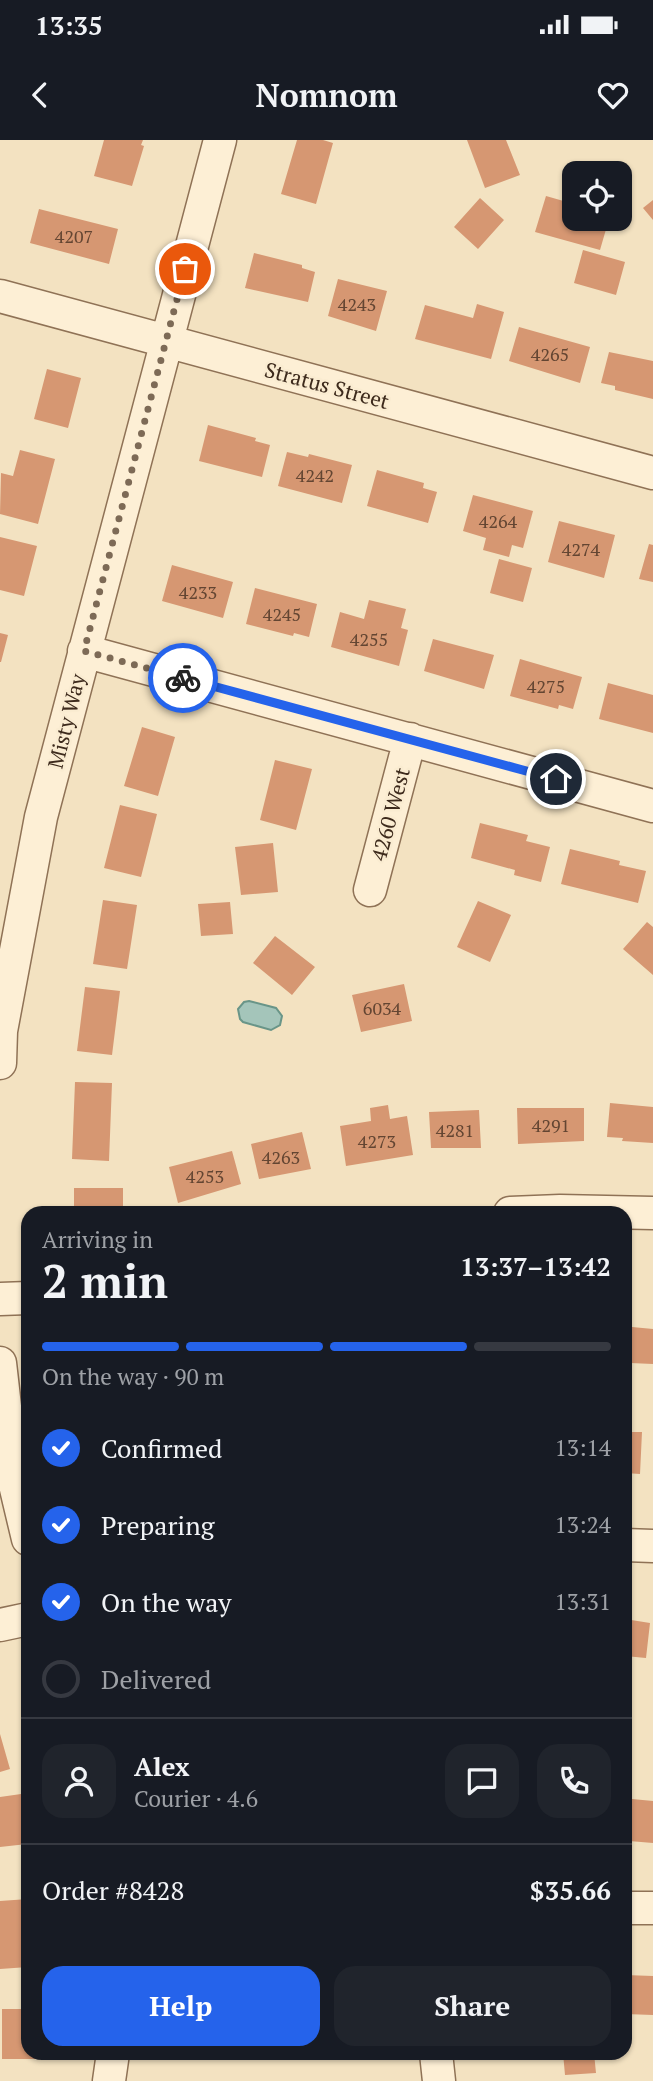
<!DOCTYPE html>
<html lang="en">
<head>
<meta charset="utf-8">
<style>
	:root { --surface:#171b24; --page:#20242c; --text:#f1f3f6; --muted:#9ea1a6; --line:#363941; --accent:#2563eb }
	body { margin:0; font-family:"PT Serif",serif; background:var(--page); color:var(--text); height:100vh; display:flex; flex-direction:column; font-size:26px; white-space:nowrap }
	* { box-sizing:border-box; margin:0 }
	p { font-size:23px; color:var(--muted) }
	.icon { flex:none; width:38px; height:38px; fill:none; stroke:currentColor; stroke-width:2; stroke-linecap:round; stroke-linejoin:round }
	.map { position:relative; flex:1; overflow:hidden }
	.panel { position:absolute; left:21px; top:1066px; width:611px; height:854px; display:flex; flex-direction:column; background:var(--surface); border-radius:21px; box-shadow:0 2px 5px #0004 }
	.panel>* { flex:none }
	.fabs { position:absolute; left:562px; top:21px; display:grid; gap:14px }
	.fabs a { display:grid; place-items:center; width:70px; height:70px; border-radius:14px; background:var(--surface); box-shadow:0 2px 5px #0004; font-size:35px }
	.pin { position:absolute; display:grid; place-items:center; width:60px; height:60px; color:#fff; margin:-30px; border:4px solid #fff; border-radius:50%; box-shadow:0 2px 7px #0007 }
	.courier { position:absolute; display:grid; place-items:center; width:70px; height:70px; margin:-35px; border:5px solid #2563eb; border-radius:50%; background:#fff; color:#222; box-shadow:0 2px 9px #0007 }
	.headline em { font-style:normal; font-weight:700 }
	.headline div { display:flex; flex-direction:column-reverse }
	.headline { display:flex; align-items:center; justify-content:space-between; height:119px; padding:0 21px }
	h1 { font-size:46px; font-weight:700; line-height:52px }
	.bar { display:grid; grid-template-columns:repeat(4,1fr); gap:10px 7px; align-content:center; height:84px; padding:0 21px }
	.bar i { height:9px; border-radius:5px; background:var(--line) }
	.bar .current { background:var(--accent) }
	.bar p { grid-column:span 4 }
	.line { display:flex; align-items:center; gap:18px; padding:0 21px; border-top:2px solid var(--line) }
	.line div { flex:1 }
	.round { display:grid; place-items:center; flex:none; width:74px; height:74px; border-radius:21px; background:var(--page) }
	ol { padding:0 21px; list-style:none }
	li { display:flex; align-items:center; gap:21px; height:77px }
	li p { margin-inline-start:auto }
	li .icon { padding:7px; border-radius:50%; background:var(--accent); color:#fff; stroke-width:4 }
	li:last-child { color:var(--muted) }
	li i { width:38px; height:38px; border:4px solid var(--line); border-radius:50% }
	.button { display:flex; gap:14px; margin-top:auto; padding:14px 21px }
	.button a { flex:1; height:80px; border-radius:21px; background:var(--accent); color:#fff; font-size:28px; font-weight:700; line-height:80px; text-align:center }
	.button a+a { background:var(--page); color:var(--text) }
	.status { display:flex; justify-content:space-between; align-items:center; height:49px; padding:0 35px; background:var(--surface); direction:ltr }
	.status svg { height:19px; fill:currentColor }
	header { display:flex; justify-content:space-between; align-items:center; height:91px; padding:0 21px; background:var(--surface); font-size:32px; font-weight:700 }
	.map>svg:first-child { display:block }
	.water { fill:#a4c5ba; stroke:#699588; stroke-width:2 }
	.building { fill:#d69772 }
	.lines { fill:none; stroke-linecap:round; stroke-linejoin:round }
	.minor-casing { stroke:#8f7256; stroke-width:35 }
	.minor { stroke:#fdefd5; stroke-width:32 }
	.done { stroke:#7d6a56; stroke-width:7; stroke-dasharray:0 12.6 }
	.route { stroke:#2563eb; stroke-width:9 }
	.labels { text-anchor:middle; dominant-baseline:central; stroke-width:5; stroke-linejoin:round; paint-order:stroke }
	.number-label { font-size:18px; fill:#634532 }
	.street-label { font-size:21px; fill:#3d2a1c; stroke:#faecd1 }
</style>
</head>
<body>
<div class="status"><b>13:35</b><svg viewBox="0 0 49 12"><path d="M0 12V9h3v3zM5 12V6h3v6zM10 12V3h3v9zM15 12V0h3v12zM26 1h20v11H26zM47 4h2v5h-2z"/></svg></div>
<header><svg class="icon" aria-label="back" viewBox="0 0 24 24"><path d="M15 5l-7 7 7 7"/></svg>Nomnom<svg class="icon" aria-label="heart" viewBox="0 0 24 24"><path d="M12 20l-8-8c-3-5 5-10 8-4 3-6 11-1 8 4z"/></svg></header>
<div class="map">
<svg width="653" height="1941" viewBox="0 0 653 1941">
	<rect width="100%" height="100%" fill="#f3e2c1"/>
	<path class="water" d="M249 861 276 868 282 876 280 885 271 890 243 882 240 879 238 869 244 862Z"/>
	<path class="building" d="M104 0H143L141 5 144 6 132 46 94 36Z
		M297 0H323L333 3 316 64 281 54Z
		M467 0H506L520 35 485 48Z
		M546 56 574 64V79H609L600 110 535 92Z
		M480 58 504 80 478 109 454 87Z
		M653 60V80L643 68Z
		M39 69 118 89 109 124 30 103Z
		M583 110 625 122 616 155 574 143Z
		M254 113 302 125V128L315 132 308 162 245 148Z
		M338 139 387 151 376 191 328 176Z
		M477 164 504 172 491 219 415 199 425 165 473 178Z
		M519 187 590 207 580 243 509 221Z
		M609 212 653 221V259L615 250V246L601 243Z
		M47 229 81 238 68 288 34 279Z
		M208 285 256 298 255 301 270 305 262 337 199 321Z
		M20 310 55 319 38 384 0 374 1 333 13 336Z
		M287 312 308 317 309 314 352 325 342 363 278 346Z
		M377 330 424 343 423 348 437 352 428 383 367 366Z
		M473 355 533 371 523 408 512 405 509 417 483 410 486 398 463 391Z
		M559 381 615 395 604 438 548 422Z
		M0 397 37 406 24 456 0 450Z
		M649 404 653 405V442L639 439Z
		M499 419 532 428 523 462 490 453Z
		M172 425 233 442 223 478 162 461Z
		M255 448 317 464 309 497 294 493 293 496 246 484Z
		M369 460 406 469 401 488 408 490 399 526 331 507 340 472 364 479Z
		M0 493 8 495 1 522H0Z
		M433 499 494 515 484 549 424 531Z
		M520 519 582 537 573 569 559 565 558 569 510 556Z
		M608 543 653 555V593L599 579Z
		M142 587 175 597 158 656 124 646Z
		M275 620 312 629 296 690 260 680Z
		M120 665 157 674 141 737 104 728Z
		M480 683 528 695 526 701 550 707 541 742 514 735 515 730 471 718Z
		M273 703 278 752 241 755 235 707Z
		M570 709 620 721 619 725 646 731 638 763 561 744Z
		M103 760 137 765 127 829 93 824Z
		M478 761 511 775 490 822 457 807Z
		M230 762 233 794 201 796 198 764Z
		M647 782 653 787V835L623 809Z
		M275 796 315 827 292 855 253 823Z
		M404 844 412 881 361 892 352 855Z
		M85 847 120 851 112 915 77 911Z
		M75 942 112 943 109 1021 72 1019Z
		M610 963 653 967V1003L622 1001 623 998 607 997Z
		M388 965 390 979 407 976 413 1015 346 1026 340 986 371 981 370 968Z
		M517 968H584V1001L518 1004Z
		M479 970 481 1008H431L429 972Z
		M302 992 311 1029 259 1039 251 1004Z
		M232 1011 241 1044 178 1063 169 1027Z
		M74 1048H123V1073H74Z
		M632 1187 653 1189V1224L630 1223Z
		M625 1292H642L640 1334 625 1333Z
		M625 1479 650 1483 646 1518 625 1516Z
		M0 1594 10 1629 0 1632Z
		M21 1654 27 1704 0 1707V1657Z
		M632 1659 653 1661V1703L629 1701Z
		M28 1759V1827L0 1829V1761Z
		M625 1835 653 1836V1875L625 1874Z
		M2 1869H28V1913H39V1919H2Z
		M339 1913H370V1915L339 1917Z
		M563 1913H594L596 1933 565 1935Z"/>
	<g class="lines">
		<defs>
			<path id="minor" d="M0 156 653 333
				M84 511 653 666
				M370 750 410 599
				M0 923 1 891 41 677 220 0
				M510 1073 560 1071 653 1073
				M0 1159 28 1158
				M0 1223 13 1336 28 1399
				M625 1405 653 1406
				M0 1485 28 1479
				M625 1768H653
				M436 1913 439 1941
				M109 1941 113 1913"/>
		</defs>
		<use href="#minor" class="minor-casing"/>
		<use href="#minor" class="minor"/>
	</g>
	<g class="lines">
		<path class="done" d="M183 538 84 511 185 129"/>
		<path class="route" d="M183 538 556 639"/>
	</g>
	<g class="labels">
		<g class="number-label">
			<text x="74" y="96">4207</text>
			<text x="357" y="164">4243</text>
			<text x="550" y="214">4265</text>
			<text x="315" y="335">4242</text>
			<text x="498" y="381">4264</text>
			<text x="581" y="409">4274</text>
			<text x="198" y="452">4233</text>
			<text x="282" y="474">4245</text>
			<text x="369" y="499">4255</text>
			<text x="546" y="546">4275</text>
			<text x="382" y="868">6034</text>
			<text x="551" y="985">4291</text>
			<text x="455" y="990">4281</text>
			<text x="377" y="1001">4273</text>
			<text x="281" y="1017">4263</text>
			<text x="205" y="1036">4253</text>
		</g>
		<g class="street-label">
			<text transform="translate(327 245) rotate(15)">Stratus Street</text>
			<text transform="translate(66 581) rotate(-76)">Misty Way</text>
			<text transform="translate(390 674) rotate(-75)">4260 West</text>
		</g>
	</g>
</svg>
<div class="fabs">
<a><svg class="icon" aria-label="locate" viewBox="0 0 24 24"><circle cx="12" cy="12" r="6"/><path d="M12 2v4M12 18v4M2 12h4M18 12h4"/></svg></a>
</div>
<div class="pin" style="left:185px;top:129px;background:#ea580c"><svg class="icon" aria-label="bag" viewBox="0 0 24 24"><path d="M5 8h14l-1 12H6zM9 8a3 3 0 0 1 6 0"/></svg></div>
<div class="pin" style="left:556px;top:639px;background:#1f2937"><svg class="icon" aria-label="home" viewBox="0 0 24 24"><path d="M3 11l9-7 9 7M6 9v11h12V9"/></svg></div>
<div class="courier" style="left:183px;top:538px"><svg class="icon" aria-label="bike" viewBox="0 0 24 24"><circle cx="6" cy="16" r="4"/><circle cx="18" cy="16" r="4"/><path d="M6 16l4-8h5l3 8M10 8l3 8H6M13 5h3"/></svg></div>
<section class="panel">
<div class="headline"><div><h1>2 min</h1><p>Arriving in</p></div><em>13:37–13:42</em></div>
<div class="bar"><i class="current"></i><i class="current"></i><i class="current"></i><i></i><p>On the way · 90 m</p></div>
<ol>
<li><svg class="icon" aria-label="check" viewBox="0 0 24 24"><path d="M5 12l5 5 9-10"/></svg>Confirmed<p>13:14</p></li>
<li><svg class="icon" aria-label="check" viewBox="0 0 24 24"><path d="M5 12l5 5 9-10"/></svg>Preparing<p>13:24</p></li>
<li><svg class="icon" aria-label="check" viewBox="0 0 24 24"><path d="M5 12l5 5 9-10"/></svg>On the way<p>13:31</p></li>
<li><i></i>Delivered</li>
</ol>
<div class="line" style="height:126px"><a class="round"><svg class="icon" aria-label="person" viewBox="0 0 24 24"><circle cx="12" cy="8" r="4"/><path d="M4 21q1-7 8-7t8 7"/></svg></a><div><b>Alex</b><p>Courier · 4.6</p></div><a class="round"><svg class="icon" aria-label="chat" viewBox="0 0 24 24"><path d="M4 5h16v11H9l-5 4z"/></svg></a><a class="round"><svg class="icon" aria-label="phone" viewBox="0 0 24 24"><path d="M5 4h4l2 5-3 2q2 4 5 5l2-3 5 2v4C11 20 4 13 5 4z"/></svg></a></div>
<div class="line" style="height:91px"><div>Order #8428</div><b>$35.66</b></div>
<div class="button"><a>Help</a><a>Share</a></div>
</section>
</div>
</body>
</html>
